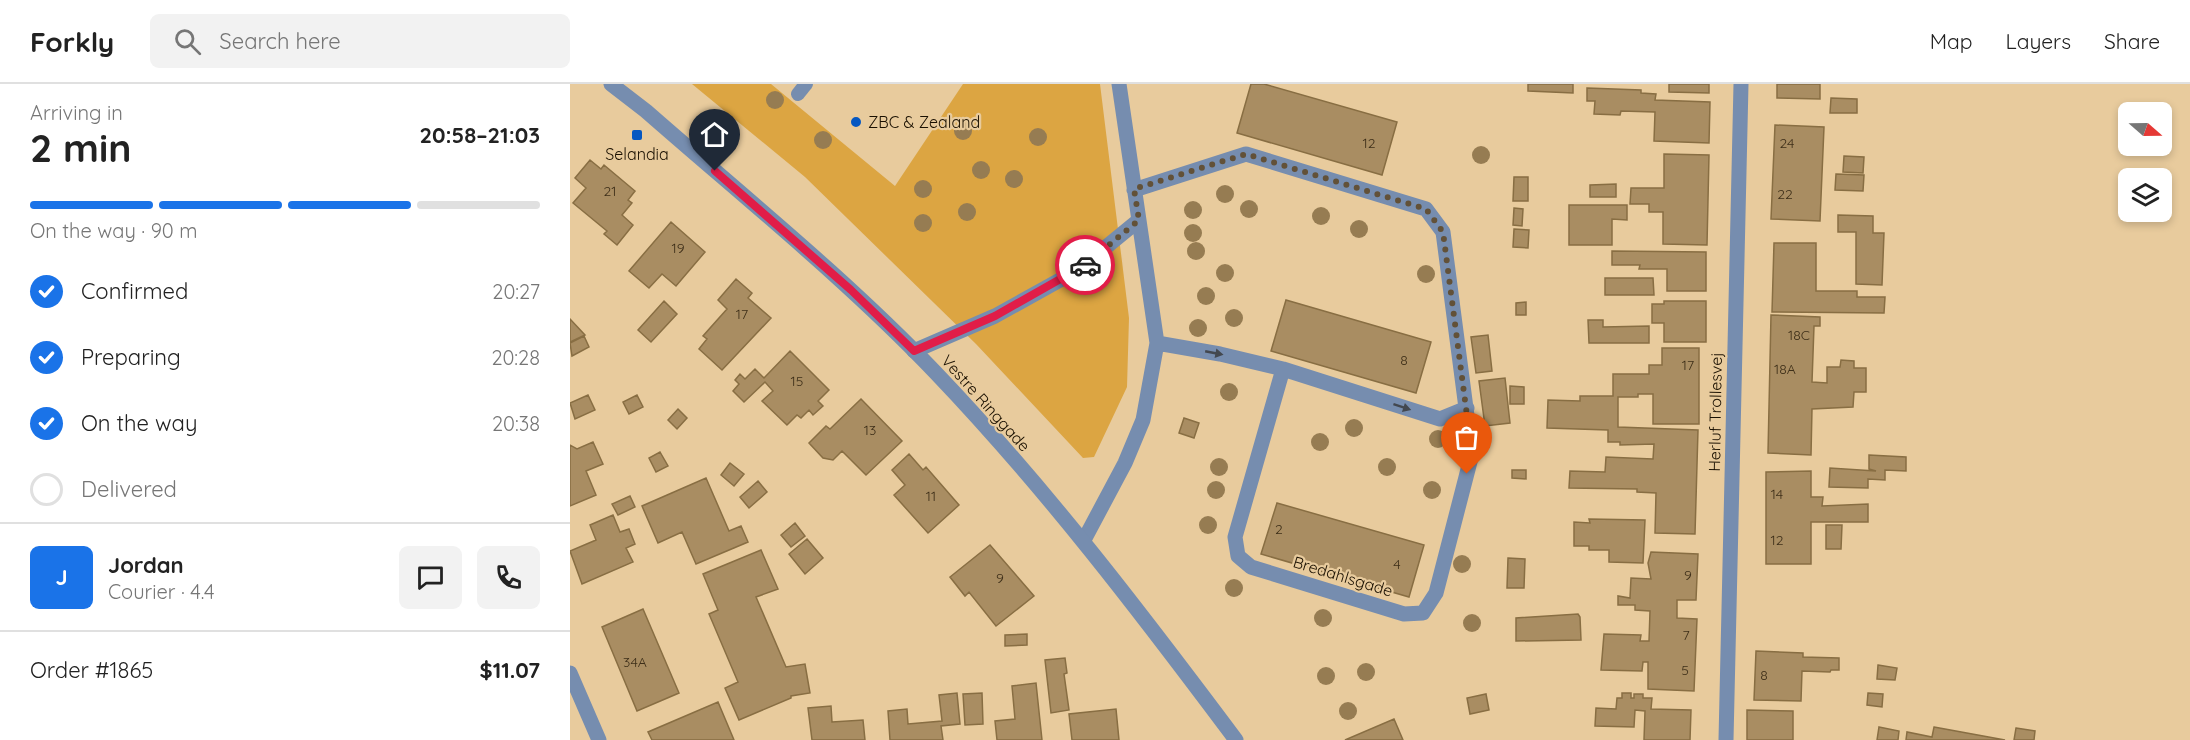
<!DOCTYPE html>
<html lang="en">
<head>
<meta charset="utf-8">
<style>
	:root { --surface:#fff; --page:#f2f2f2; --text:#222; --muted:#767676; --line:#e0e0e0; --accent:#1a73e8 }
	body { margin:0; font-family:Quicksand,sans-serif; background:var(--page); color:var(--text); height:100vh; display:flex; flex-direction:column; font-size:22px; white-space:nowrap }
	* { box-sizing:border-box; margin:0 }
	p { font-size:20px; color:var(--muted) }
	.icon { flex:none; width:33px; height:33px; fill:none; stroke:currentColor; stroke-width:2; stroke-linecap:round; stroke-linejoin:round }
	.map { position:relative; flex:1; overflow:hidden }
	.details { display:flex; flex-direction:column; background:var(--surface); width:570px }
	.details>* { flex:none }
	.needle { width:39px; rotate:110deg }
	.fabs { position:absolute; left:1548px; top:18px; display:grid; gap:12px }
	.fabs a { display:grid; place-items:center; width:54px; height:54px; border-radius:9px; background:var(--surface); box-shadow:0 3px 9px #0003; font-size:30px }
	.pin { position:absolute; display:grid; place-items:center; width:51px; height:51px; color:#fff; margin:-62px -26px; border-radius:50% 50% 50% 0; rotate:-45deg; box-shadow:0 0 6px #0007 }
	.pin .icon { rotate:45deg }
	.courier { position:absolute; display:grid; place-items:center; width:60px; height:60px; margin:-30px; border:4px solid #e11d48; border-radius:50%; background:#fff; color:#222; box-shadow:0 2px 8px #0007 }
	.head em { font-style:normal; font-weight:800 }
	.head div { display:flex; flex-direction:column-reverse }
	.head { display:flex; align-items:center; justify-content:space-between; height:102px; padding:0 30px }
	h1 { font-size:39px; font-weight:800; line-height:45px }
	.bar { display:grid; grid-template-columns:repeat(4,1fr); gap:9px 6px; align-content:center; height:72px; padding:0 30px }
	.bar i { height:8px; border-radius:4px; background:var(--line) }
	.bar .on { background:var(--accent) }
	.bar p { grid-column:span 4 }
	.line { display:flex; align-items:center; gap:15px; padding:0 30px; border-top:2px solid var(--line) }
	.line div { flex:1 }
	.round { display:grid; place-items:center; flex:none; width:63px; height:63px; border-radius:9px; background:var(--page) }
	ol { padding:0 30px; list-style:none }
	li { display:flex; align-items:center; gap:18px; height:66px }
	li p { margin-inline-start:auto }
	li .icon { padding:6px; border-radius:50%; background:var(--accent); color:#fff; stroke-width:4 }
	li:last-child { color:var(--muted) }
	li i { width:33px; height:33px; border:3px solid var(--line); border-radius:50% }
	header { display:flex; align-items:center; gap:36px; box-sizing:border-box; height:84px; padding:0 30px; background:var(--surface); border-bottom:2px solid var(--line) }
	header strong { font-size:28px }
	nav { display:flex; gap:33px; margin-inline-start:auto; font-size:21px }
	.search { width:420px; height:54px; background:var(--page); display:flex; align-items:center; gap:15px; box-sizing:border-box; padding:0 21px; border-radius:9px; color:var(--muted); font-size:22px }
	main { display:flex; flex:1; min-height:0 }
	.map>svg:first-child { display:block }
	.green { fill:#dca542 }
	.building { fill:#a98d62; stroke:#886e43; stroke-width:1.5 }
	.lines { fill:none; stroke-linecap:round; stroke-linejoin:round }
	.service { stroke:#768daf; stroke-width:14 }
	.minor { stroke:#768daf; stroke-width:15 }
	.tertiary { stroke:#768daf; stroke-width:15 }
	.tree { fill:#967c52 }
	.oneway { fill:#43484f }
	.done { stroke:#625138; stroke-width:6; stroke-dasharray:0 10.8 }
	.route { stroke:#e11d48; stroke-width:8 }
	.poi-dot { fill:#0557c1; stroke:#e8cb9d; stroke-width:2 }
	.labels { text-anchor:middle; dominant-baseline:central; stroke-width:4.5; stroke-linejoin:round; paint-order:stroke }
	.number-label { font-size:14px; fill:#3e2f19 }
	.poi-label { font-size:16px; fill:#1a1001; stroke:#e8cb9d; text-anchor:start }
	.street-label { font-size:16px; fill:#1a1001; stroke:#e8cb9d }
</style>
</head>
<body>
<header>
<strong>Forkly</strong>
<div class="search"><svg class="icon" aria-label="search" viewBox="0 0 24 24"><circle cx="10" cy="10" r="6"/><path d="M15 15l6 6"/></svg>Search here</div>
<nav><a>Map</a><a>Layers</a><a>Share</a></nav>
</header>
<main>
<section class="details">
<div class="head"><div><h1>2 min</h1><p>Arriving in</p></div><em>20:58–21:03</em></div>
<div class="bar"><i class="on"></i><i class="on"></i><i class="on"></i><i></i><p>On the way · 90 m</p></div>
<ol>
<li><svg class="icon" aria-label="check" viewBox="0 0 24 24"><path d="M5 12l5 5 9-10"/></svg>Confirmed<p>20:27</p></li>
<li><svg class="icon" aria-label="check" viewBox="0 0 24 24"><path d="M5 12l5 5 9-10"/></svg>Preparing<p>20:28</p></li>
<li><svg class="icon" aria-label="check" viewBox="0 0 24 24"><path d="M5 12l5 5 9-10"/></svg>On the way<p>20:38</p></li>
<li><i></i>Delivered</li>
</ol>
<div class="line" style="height:108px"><b class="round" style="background:var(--accent);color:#fff">J</b><div><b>Jordan</b><p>Courier · 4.4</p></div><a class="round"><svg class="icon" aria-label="chat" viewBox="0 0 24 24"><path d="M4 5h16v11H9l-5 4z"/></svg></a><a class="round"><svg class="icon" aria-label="phone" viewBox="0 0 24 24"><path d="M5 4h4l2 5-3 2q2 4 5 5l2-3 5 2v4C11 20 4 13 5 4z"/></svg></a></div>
<div class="line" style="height:78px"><div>Order #1865</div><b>$11.07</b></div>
</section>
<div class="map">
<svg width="1620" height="656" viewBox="0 0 1620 656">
	<rect width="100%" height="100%" fill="#e8cb9d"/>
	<path class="green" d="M122 0H201L325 102 393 0H530L559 234 557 303 524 373 513 374 406 260 235 93Z"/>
	<path class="building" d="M681 0H694L827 38 812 91 667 49Z
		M958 0H1003V9L958 7Z
		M1099 0H1139V9L1099 8Z
		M1207 0H1250V15L1207 14Z
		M1017 4 1071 6V9L1086 10 1085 16 1140 18 1139 59 1084 57 1085 28 1051 27 1050 31 1024 30 1025 17H1017Z
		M1261 14 1287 15V29H1260Z
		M1205 41 1254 43 1250 137 1201 135Z
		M1094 70 1139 71 1137 161 1093 160V128H1079V120H1060L1061 104H1094Z
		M1274 72 1294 73 1293 89 1273 88Z
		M20 76 31 85 34 81 65 107 58 116 62 119 52 131 63 141 47 161 34 150 37 147 3 119 16 104 5 94Z
		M1266 90 1294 91 1293 107 1265 106Z
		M944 93H958V117H943Z
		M1046 100V113H1020V101Z
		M999 121H1057V136L1042 135V161H999Z
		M944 124 953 125 952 142 943 141Z
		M1268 131 1303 132V149H1314L1312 201 1286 200V148H1268Z
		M101 138 135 168 106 202 92 190 79 204 59 187Z
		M944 145 959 146 958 164 943 163Z
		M1204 159H1246V207H1287V213H1315L1314 229 1202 228Z
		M1042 167 1136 168V207H1097V185H1069L1070 181H1042Z
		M1035 194H1083L1084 211H1035Z
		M166 195 182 209 178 214 201 234 152 286 129 265 137 255 133 252 157 225 148 216Z
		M716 216 861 258 846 309 701 267Z
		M94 217 107 230 81 258 68 246Z
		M1094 217H1136V258H1094V239H1082V220H1094Z
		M956 218V231H946V219Z
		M1201 231 1250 233V242H1244L1242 298 1257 299V283H1270L1271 276 1284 277V284H1296V308H1284L1283 323 1242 325 1241 371 1198 369Z
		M0 235 15 251 0 258Z
		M1018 236H1033V243L1079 242V259H1019Z
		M918 251 922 287 906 289 901 253Z
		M14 252 19 263 2 272 0 259Z
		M1092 264H1129V340H1083V310H1068V313H1048V343L1128 346 1125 450 1085 449 1086 409 1067 408V405L999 404 1000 387 1035 388 1036 373 1083 375 1084 360 1050 361V358H1038V346L977 344 978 316 1010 317V312H1043V290H1079V281H1092Z
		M220 267 259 306 248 317 253 322 243 331 239 326 231 334 227 331 217 341 192 317 203 307 195 298 174 318 163 307 169 300 165 296 170 290 175 295 185 285 194 294Z
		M935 294 940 339 915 342 909 297Z
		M940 302 954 303V320H940Z
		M18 311 25 326 5 335 0 319Z
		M67 311 73 323 59 330 53 318Z
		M291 315 332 357 296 391 272 367 263 376 253 374 239 359 256 342 260 345Z
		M108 325 117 334 107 345 98 336Z
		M614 334 629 339 624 354 609 349Z
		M23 358 33 380 16 387 26 411 0 422V361L7 365Z
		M90 368 98 382 86 388 79 374Z
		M339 370 353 386 356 383 389 421 358 449 324 411 335 401 322 386Z
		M1299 371 1336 373V387L1315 386V396L1298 395V404L1259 403 1260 384 1306 387 1299 385Z
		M160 379 174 390 164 402 151 391Z
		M942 386H956V395L942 394Z
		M1241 387V413H1253L1252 422 1298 420V438H1241V480H1196V388Z
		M136 394 159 447 171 442 178 458 126 480 112 448 88 459 72 422Z
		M188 397 197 408 179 424 170 413Z
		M60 412 65 423 48 431 42 420Z
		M707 419 854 461 839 513 691 470Z
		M43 431 50 448 59 445 65 460 56 464 63 478 12 500 0 467 26 456 20 441Z
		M1019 435 1075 436 1073 479 1039 478V466H1019V462H1004V438L1020 439Z
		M225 439 235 452 221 463 211 451Z
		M1256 441H1272L1271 465H1256Z
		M237 455 253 474 235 490 219 470Z
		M420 461 464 512 426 542 399 508 395 512 380 493Z
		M191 466 208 505 186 513 216 583 235 580 240 609 221 612V614L169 636 155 604 168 598 139 530 148 526 133 490Z
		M1081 468 1128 470 1126 516H1107V534L1127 535 1124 607 1078 605V578H1073L1072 587 1031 586 1034 550 1071 551 1070 557H1079L1080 527 1065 526V521H1048V512L1060 514 1061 494 1081 495 1078 479Z
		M938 474 955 475 954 504H937Z
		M73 525 109 609 67 627 32 543Z
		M1008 530 1010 533 1011 556 946 557V534Z
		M457 550V561L435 562V551Z
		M1186 567 1233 569V573L1269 574V586H1261L1260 588 1232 587 1231 617 1184 616Z
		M495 574 497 589 494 590 499 626 481 629 475 576Z
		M1308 581 1327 584 1325 596 1307 595Z
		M466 599 472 656H427L425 637 445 635 442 602Z
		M387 609 390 640 371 642 373 656H320L318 627 337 625 338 640 372 637 369 611Z
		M412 609 413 640 395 641 393 610Z
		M1052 609H1061V614H1064V610H1073V614H1082L1081 625 1121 626 1120 656H1074L1075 627 1065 626 1064 643 1025 642 1026 624 1046 625 1047 614H1052Z
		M1298 609 1313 610 1312 623 1297 621Z
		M916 610 919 626 900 630 897 614Z
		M148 618 164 656H82L78 648Z
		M261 622 262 638 293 636 295 656H242L238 624Z
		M546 625 549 656H502L499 630Z
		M1177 626 1223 627V656H1177Z
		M824 635 833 656H775Z
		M1309 643 1329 647 1328 656H1307Z
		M1364 643 1435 656H1336L1337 648 1362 653Z
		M1446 644 1465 647 1464 656H1444Z"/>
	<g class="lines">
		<path class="service" d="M228 10 236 0"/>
		<path class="minor" d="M564 106 676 70 856 125 873 148 902 370 866 509 853 529 834 530 681 483 668 472 665 453 713 285
			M587 259 650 270 713 285 870 335 897 324
			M344 267 425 232 508 186 569 136
			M514 456 555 379 573 336 587 259 549 0
			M0 589 29 656
			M1156 656 1171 0"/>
		<path class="tertiary" d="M41 0 76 27C174 113 276 195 365 288 475 403 571 529 666 656"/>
	</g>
	<g class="tree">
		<circle cx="205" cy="16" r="9"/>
		<circle cx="393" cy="47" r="9"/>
		<circle cx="468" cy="53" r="9"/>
		<circle cx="253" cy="56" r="9"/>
		<circle cx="911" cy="71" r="9"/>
		<circle cx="411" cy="86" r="9"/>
		<circle cx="444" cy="95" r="9"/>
		<circle cx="353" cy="105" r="9"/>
		<circle cx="655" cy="110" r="9"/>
		<circle cx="679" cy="125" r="9"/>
		<circle cx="623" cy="126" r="9"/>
		<circle cx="397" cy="128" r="9"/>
		<circle cx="751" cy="132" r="9"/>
		<circle cx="353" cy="139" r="9"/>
		<circle cx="789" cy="145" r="9"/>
		<circle cx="623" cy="149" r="9"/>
		<circle cx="626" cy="167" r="9"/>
		<circle cx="655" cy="189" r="9"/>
		<circle cx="856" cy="190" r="9"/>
		<circle cx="636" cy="212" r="9"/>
		<circle cx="664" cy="234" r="9"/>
		<circle cx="628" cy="244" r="9"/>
		<circle cx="659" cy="308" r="9"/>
		<circle cx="784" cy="344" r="9"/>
		<circle cx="868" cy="355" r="9"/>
		<circle cx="750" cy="358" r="9"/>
		<circle cx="649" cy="383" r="9"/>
		<circle cx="817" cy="383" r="9"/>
		<circle cx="646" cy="406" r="9"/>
		<circle cx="862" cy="406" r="9"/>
		<circle cx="638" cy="441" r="9"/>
		<circle cx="892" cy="480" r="9"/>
		<circle cx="664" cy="504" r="9"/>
		<circle cx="753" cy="534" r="9"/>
		<circle cx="902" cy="539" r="9"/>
		<circle cx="796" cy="588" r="9"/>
		<circle cx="756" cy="592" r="9"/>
		<circle cx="778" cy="627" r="9"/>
	</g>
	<defs><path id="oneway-solid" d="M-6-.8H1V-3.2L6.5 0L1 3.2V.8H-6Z" transform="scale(1.5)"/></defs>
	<g class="oneway">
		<use href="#oneway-solid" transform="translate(644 269) rotate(11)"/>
		<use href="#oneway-solid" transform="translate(832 323) rotate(18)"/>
	</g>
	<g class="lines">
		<path class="done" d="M515 181 569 136 564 105 676 70 856 125 873 148 902 370 897 390"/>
		<path class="route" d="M145 87 281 206 344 267 425 232 515 181"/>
	</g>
	<g class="poi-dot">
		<circle cx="286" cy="38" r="6"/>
		<rect x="61" y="45" width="12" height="12" rx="3"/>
	</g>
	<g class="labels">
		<g class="number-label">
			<text x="799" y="59">12</text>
			<text x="1217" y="59">24</text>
			<text x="40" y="107">21</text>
			<text x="1215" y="110">22</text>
			<text x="108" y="164">19</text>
			<text x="172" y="230">17</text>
			<text x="1229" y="251">18C</text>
			<text x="834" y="276">8</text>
			<text x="1118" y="281">17</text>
			<text x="1215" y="285">18A</text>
			<text x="227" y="297">15</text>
			<text x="300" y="346">13</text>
			<text x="1207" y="410">14</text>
			<text x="361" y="412">11</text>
			<text x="709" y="445">2</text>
			<text x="1207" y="456">12</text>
			<text x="827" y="480">4</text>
			<text x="1118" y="491">9</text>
			<text x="430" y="494">9</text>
			<text x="1116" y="551">7</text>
			<text x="65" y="578">34A</text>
			<text x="1115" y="586">5</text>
			<text x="1194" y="591">8</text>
		</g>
		<g class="poi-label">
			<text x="298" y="38">ZBC &amp; Zealand</text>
			<text x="67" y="70" text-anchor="middle">Selandia</text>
		</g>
		<g class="street-label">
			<text transform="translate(416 319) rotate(48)">Vestre Ringgade</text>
			<text transform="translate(1145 328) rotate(-89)">Herluf Trollesvej</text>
			<text transform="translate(773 492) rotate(17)">Bredahlsgade</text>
		</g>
	</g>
</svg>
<div class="fabs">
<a><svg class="needle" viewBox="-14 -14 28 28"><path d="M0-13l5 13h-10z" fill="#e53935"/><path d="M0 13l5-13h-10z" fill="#767676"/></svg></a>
<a><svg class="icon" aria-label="layers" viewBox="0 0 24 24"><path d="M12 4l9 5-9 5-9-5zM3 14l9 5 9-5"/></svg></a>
</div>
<div class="pin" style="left:897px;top:390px;background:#ea580c"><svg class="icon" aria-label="bag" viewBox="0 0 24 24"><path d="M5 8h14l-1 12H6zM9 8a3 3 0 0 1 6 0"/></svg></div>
<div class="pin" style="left:145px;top:87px;background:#1f2937"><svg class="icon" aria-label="home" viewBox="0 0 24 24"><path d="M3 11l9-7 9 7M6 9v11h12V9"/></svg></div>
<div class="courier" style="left:515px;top:181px"><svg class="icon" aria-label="car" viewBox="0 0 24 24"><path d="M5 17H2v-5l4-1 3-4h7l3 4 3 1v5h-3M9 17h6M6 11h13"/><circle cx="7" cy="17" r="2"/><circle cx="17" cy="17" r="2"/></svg></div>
</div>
</main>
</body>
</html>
